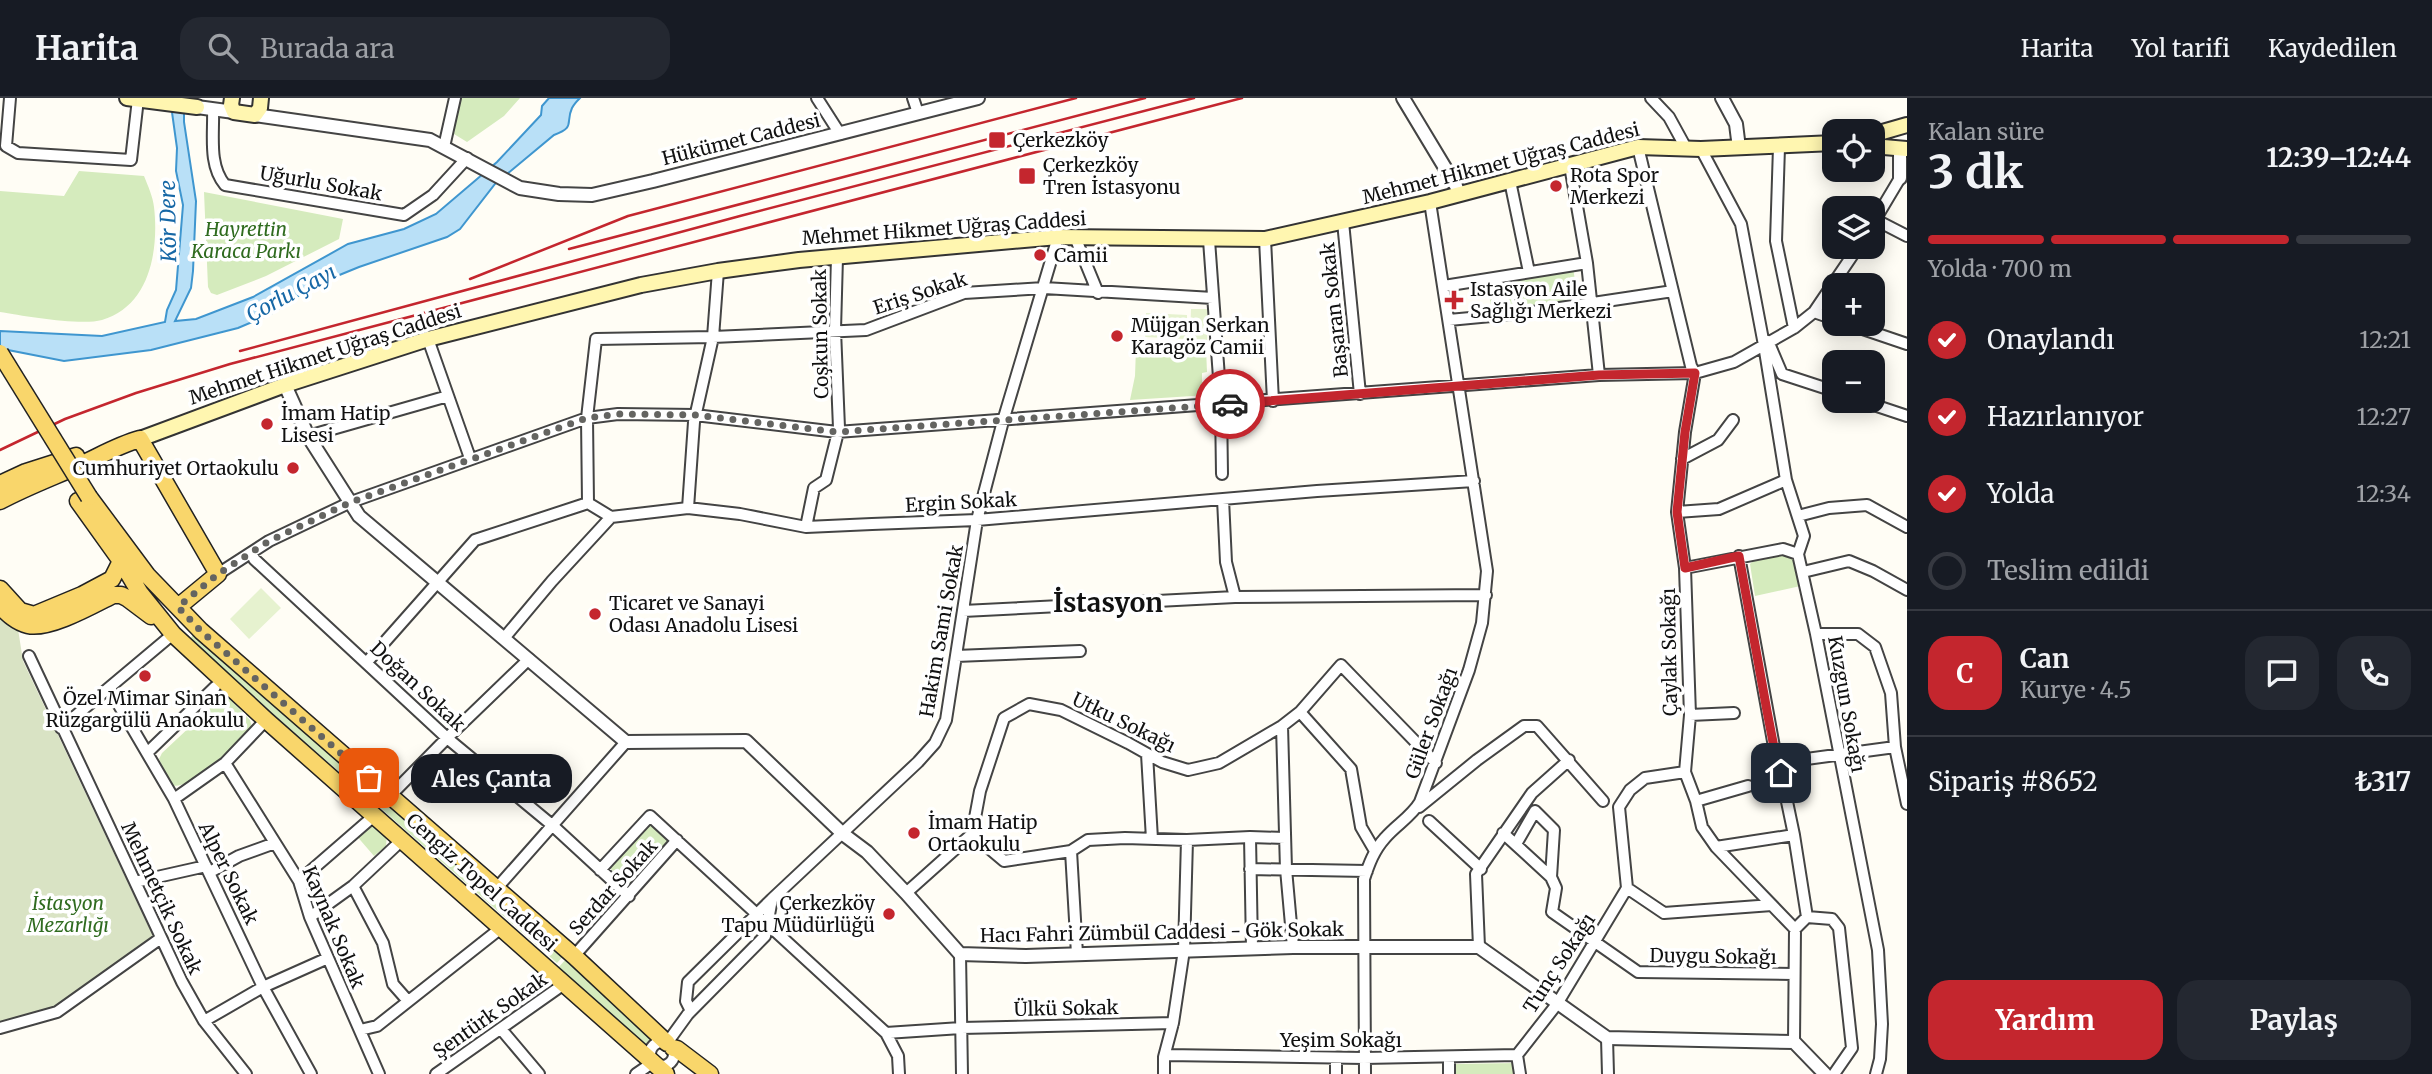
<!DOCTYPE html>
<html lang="tr">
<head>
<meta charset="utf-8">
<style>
	:root { --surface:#171b24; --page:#242831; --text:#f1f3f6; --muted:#9ea1a6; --line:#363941; --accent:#c4262e }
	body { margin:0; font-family:Merriweather,serif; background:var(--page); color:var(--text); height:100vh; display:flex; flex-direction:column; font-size:26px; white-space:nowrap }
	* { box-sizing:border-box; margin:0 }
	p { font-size:23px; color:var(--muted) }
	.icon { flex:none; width:38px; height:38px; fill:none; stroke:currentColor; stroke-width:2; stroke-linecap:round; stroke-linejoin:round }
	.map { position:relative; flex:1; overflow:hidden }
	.side { display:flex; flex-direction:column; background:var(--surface); width:525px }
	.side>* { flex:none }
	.fabs { position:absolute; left:1822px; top:21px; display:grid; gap:14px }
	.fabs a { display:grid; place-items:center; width:63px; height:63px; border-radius:14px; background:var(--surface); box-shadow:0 4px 18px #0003; font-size:35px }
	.pin { position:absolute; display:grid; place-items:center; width:60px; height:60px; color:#fff; margin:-30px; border-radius:14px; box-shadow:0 4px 10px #0006 }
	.courier { position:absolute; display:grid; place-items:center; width:70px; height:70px; margin:-35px; border:5px solid #c4262e; border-radius:50%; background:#fff; color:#222; box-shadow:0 2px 9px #0007 }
	.bubble { position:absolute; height:49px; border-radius:21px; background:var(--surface); box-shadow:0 4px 18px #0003; font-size:23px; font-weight:700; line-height:49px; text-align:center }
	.summary em { font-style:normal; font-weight:700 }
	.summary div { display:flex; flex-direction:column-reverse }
	.summary { display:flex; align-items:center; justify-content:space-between; height:119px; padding:0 21px }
	h1 { font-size:46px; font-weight:700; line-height:52px }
	.bar { display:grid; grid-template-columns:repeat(4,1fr); gap:10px 7px; align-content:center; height:84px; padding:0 21px }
	.bar i { height:9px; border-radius:5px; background:var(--line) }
	.bar .active { background:var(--accent) }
	.bar p { grid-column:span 4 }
	.line { display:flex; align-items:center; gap:18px; padding:0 21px; border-top:2px solid var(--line) }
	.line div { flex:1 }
	.round { display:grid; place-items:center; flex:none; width:74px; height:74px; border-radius:21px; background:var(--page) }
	ol { padding:0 21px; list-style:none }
	li { display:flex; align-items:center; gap:21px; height:77px }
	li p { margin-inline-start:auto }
	li .icon { padding:7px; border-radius:50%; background:var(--accent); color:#fff; stroke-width:4 }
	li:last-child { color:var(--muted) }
	li i { width:38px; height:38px; border:4px solid var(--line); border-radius:50% }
	.primary-button { display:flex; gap:14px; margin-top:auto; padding:14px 21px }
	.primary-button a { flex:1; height:80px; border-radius:21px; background:var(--accent); color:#fff; font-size:28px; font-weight:700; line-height:80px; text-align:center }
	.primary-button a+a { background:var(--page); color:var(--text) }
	header { display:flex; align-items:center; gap:42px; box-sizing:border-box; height:98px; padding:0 35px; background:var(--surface); border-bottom:2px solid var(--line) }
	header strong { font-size:33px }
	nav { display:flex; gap:38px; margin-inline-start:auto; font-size:24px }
	.search { width:490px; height:63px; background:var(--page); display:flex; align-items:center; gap:18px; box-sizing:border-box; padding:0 24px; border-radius:21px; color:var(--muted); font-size:26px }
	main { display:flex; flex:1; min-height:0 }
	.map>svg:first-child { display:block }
	.green { fill:#d5ebbd }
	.cemetery { fill:#d9e3c4 }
	.pitch { fill:#e6f2cf }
	.water { fill:#b9e0f7; stroke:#3f96cf; stroke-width:2 }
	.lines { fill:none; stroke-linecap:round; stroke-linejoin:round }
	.minor-casing { stroke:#444; stroke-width:14 }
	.tertiary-casing { stroke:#444; stroke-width:16 }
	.secondary-casing { stroke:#333; stroke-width:18 }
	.primary-casing { stroke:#222; stroke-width:19 }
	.minor { stroke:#fff; stroke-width:10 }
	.tertiary { stroke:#fff; stroke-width:12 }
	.secondary { stroke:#fff6b0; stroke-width:14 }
	.primary { stroke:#f9d66b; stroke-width:16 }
	.rail { stroke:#c4262e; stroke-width:2.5 }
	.primary-bridge-casing { stroke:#222; stroke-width:19; stroke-linecap:butt }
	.primary-bridge { stroke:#f9d66b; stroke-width:16 }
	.done { stroke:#646461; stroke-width:7; stroke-dasharray:0 12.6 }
	.route { stroke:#c4262e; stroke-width:9 }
	.poi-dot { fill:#c4262e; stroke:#fff; stroke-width:2.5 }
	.labels { text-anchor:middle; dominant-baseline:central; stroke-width:7; stroke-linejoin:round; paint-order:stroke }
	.street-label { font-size:19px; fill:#111; stroke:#fff }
	.poi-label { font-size:19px; fill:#111; stroke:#fff; text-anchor:start }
	.park-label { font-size:19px; font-style:italic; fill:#2f6b1f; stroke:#fff }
	.water-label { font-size:21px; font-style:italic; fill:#1768a6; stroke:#fff }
	.district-label { font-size:26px; font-weight:bold; fill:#111; stroke:#fff }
</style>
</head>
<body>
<header>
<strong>Harita</strong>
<div class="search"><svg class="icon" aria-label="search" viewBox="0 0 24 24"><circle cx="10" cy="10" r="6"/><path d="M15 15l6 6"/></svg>Burada ara</div>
<nav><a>Harita</a><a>Yol tarifi</a><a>Kaydedilen</a></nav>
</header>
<main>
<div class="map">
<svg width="1907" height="976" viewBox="0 0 1907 976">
	<rect width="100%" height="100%" fill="#fffdf5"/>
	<path class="green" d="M458 0H520L504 18 467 44 454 36Z
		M79 73 144 78C148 88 153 99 154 109 159 152 150 208 102 222 81 228 24 218 0 214V93L64 98Z
		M204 94 343 121 339 141 266 178 217 197 211 195 208 189Z
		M1573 170 1579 206 1492 214 1487 184Z
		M1136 250 1206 251 1207 274 1202 275V284H1208V297L1130 302 1135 278Z
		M1782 457 1794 460 1805 487 1755 498 1750 466 1753 463Z
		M197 532 566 855 557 865 189 542Z
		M225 596 250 622 253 633C236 650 197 690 171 688L159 661 162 655Z
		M372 721 387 736 386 748 374 758 355 736Z
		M651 726 671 742 630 788 626 787 609 769 646 727Z
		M566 861 655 941 647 952 558 870Z
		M1518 965V976H1454V966Z"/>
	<path class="cemetery" d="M0 516 10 527 18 531 23 563 153 838 53 911 0 926Z"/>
	<path class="pitch" d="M1191 211H1208L1207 242 1190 241Z
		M1146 215 1187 217V241L1145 239Z
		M261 490 281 510 249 541 230 521Z"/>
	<path class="water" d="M170 0H184V24L196 103 193 173 191 190 175 223 196 221 253 199 348 146 404 131 436 116 497 64 541 17 542 8 549 0H580C577 3 574 6 572 10 565 25 576 29 554 37L495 86 460 131 447 139 359 169 315 187 269 217 238 230 151 252 64 263 3 251 0 247V233L102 238 165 224 167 212 176 192 183 107 176 73 177 50Z"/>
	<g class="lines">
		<defs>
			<path id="minor" d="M10 0 6 48 18 55 131 62 138 1
				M817 0 840 36
				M913 0 918 15
				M1651 0 1669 19 1686 50
				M213 11C214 36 208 67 225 87L404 117 433 97 467 60
				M444 49 455 0
				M1638 49 1691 268 1695 275 1685 334 1677 414 1685 470 1690 617 1685 674 1696 703 1702 729 1716 749 1795 831 1794 944
				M1779 49 1776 143 1794 230
				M1701 51 1741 126 1764 247 1786 382 1804 438 1798 456 1816 536 1878 852 1882 926 1880 961 1876 976
				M1570 68 1587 165 1599 277
				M1510 83 1529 174
				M1876 122 1907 138
				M1343 124 1360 296
				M1872 127 1900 80
				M1075 139 1098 195
				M1265 141 1273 303
				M1209 142 1221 307 1222 376
				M1444 188 1587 165
				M1814 214 1834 221
				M1449 222 1533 214 1673 193
				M1848 226 1907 246
				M428 241 470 360
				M1768 243 1782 276 1834 293
				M1862 303 1907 318
				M308 338 448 298
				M1682 361 1718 342 1733 322
				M1223 401 1226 464 1235 499
				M588 405 587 320 596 241 713 239 866 232 964 195 1044 190 1213 200
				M588 405 611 419
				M688 410 694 324 713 239 718 173
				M1677 414 1719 411 1786 382
				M1798 418 1829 410 1867 407 1907 429
				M806 429 814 390 826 382 839 330 835 232 837 159
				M252 454 254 461 447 640 552 727 629 798
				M1739 458 1777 665 1781 675 1794 737 1807 819 1795 831
				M1685 470 1783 451 1798 456
				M1803 474 1849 463 1873 473 1907 492
				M218 476 269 443 351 404 587 320 618 316 695 317 837 334 1599 277 1695 275 1734 264 1794 230 1814 214 1858 149
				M963 513 1235 499 1486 497
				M1816 536H1858L1875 549 1891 595 1895 649 1907 706
				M505 539 552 483 611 419 688 410 740 416 806 429 872 426 977 422 1317 393 1474 383
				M29 558 182 884 204 923 246 976
				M956 558 1080 553
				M367 564 475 442 588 405
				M110 592 174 701 263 889 311 976
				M1300 614 1341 567 1436 665
				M1690 617 1734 615
				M1282 628 1286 771 1293 849
				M61 630 173 536
				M148 654 215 589
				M1147 656 1152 741
				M225 665 299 783 310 819 379 976
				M1777 665 1895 649
				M1685 674 1645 680 1630 692 1619 709 1627 790 1664 815 1772 807
				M390 698 447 640 529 561
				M174 701 225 665 266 622
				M1696 703 1748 688
				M1419 709 1477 662 1524 628H1537L1603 703
				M1429 723 1481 771
				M1503 735 1551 779
				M972 736 980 693 1004 620 1029 606 1061 612 1128 645 1162 664 1188 672 1219 665 1282 628 1300 614 1351 671 1361 729 1375 753
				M972 736 1004 763 1071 753 1088 742 1125 740 1187 742 1250 739 1285 740
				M1250 739 1252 850
				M1516 746 1535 713 1554 732 1551 779 1556 790 1552 814 1638 874 1793 876
				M1716 749 1794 737
				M1071 753 1077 856
				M1250 771 1367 773
				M600 772 650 718 886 935 961 930 1173 925
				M210 774 239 758 275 745
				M299 783 375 717
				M135 784 206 768
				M353 788 383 845 393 886 408 903
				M496 791 626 644
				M906 795 972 736
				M310 819 353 788 403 741
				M1807 819 1832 821 1839 830 1852 950 1834 976
				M1479 849 1476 776 1532 695 1569 662
				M960 856 962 976
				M574 858 677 742
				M691 913 686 903 688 884 772 801
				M204 923 263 889 328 860
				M0 930 57 914 161 840
				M501 931 539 976
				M360 932 377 928 501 830
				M886 935 898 958 899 976
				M1607 940 1608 976
				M650 956a12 12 0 1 1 24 0a12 12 0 1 1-24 0Z
				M667 945 688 916 765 838 772 801 918 664 935 645 946 622 977 422 1003 323 1058 139
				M1165 957 1364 960 1517 957
				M1517 957 1557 906 1627 790
				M1517 957 1520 976
				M1336 960V976
				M436 976 564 886
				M636 976 652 965
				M1164 976V959L1173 925 1184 852 1187 742
				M1365 976 1364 781C1369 766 1374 752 1385 740 1396 727 1411 719 1420 704L1469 572 1482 525 1487 473 1430 104
				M1449 976V959"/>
			<path id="tertiary" d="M1403 0 1456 88 1459 96
				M1722 0 1736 26 1739 50
				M197 9 234 14
				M255 17 430 42 520 90 559 96 592 97 653 83 978 0
				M1900 51V80
				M285 287 308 338 359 418 626 644 746 643 843 736 867 754 906 795 960 856 1026 858 1293 849H1479L1607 940 1794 944 1825 976"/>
			<path id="secondary" d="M127 0 197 9
				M232 0 231 7 234 14 255 17 260 10 261 0
				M1872 37 1907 27
				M1872 48 1907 51
				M140 341 285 287 428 241 641 187 718 173 799 162 1058 139 1265 141 1430 104 1638 49 1701 51 1834 45"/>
			<path id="primary" d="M0 386 26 374 76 358
				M89 399 147 477 201 533 574 858 667 945
				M0 403C26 389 53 379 80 367 100 358 118 347 140 341L218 476 178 509
				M78 403 121 463 140 495 173 536 266 622 666 976
				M0 491 20 513 34 517 82 497 112 481 121 463
				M0 508C8 516 16 524 28 527 49 532 93 507 113 497H121L127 500 151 518
				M673 950 677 951 710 976"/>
		</defs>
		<use href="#minor" class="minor-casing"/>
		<use href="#tertiary" class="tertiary-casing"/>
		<use href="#secondary" class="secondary-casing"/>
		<use href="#primary" class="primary-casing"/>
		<use href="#minor" class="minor"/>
		<use href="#tertiary" class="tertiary"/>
		<use href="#secondary" class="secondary"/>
		<use href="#primary" class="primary"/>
		<path class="rail" d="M569 151 1145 0
			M470 181 628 118 1076 0
			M240 253 740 118 1194 0
			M0 352 65 321 136 295 230 266 1242 0"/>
		<defs>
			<path id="primary-bridge" d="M0 255 89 399"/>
		</defs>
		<use href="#primary-bridge" class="primary-bridge-casing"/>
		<use href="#primary-bridge" class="primary-bridge"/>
	</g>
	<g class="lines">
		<path class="done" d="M369 680 201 533 178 509 218 476 269 443 351 404 587 320 618 316 695 317 837 334 1230 306"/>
		<path class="route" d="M1230 306 1599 277 1695 275 1685 334 1677 414 1685 470 1739 458 1767 613 1777 665 1781 675"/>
	</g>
	<g class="poi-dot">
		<rect x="988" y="33" width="18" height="18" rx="3.5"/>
		<rect x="1018" y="69" width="18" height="18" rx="3.5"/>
		<circle cx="1556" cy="88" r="7"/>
		<circle cx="1040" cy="157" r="7"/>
		<path d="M1450.5 191.5h7v7h7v7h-7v7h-7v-7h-7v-7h7z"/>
		<circle cx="1117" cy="238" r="7"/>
		<circle cx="267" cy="326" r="7"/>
		<circle cx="293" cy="370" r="7"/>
		<circle cx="595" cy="516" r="7"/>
		<circle cx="145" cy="578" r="7"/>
		<circle cx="914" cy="735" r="7"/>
		<circle cx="889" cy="816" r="7"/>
	</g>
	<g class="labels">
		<g class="street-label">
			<text transform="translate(741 41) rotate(-14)">Hükümet Caddesi</text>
			<text transform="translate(1501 65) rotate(-14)">Mehmet Hikmet Uğraş Caddesi</text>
			<text transform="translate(321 85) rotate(10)">Uğurlu Sokak</text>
			<text transform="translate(944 130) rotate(-4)">Mehmet Hikmet Uğraş Caddesi</text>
			<text transform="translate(920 195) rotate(-18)">Eriş Sokak</text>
			<text transform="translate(1334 212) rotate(-96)">Başaran Sokak</text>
			<text transform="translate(820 236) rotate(-91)">Coşkun Sokak</text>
			<text transform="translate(325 256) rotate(-18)">Mehmet Hikmet Uğraş Caddesi</text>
			<text transform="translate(961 404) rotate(-3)">Ergin Sokak</text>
			<text transform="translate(941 533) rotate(-80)">Hakim Sami Sokak</text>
			<text transform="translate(1669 554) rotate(-91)">Çaylak Sokağı</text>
			<text transform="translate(418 588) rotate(43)">Doğan Sokak</text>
			<text transform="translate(1847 606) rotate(80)">Kuzgun Sokağı</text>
			<text transform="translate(1124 624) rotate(26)">Utku Sokağı</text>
			<text transform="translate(1431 625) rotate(-70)">Güler Sokağı</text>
			<text transform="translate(229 775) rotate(64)">Alper Sokak</text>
			<text transform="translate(482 784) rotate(42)">Cengiz Topel Caddesi</text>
			<text transform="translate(613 789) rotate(-48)">Serdar Sokak</text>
			<text transform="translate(162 800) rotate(65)">Mehmetçik Sokak</text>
			<text transform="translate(334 829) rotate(67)">Kaynak Sokak</text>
			<text transform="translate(1162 834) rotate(-1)">Hacı Fahri Zümbül Caddesi - Gök Sokak</text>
			<text transform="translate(1713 858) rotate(1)">Duygu Sokağı</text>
			<text transform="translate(1559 865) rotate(-57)">Tunç Sokağı</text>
			<text transform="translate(1066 910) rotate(-1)">Ülkü Sokak</text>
			<text transform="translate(490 917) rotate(-35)">Şentürk Sokak</text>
			<text x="1341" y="942">Yeşim Sokağı</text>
		</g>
		<g class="poi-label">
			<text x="1013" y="42">Çerkezköy</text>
			<text x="1043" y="67">Çerkezköy<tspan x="1043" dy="22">Tren İstasyonu</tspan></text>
			<text x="1570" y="77">Rota Spor<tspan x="1570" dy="22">Merkezi</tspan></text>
			<text x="1054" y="157">Camii</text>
			<text x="1470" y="191">Istasyon Aile<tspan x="1470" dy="22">Sağlığı Merkezi</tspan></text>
			<text x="1131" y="227">Müjgan Serkan<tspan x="1131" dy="22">Karagöz Camii</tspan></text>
			<text x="281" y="315">İmam Hatip<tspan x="281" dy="22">Lisesi</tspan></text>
			<text x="279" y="370" text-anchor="end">Cumhuriyet Ortaokulu</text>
			<text x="609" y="505">Ticaret ve Sanayi<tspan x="609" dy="22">Odası Anadolu Lisesi</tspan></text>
			<text x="145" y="600" text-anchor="middle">Özel Mimar Sinan<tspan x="145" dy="22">Rüzgargülü Anaokulu</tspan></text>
			<text x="928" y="724">İmam Hatip<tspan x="928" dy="22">Ortaokulu</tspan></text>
			<text x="875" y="805" text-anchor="end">Çerkezköy<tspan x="875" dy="22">Tapu Müdürlüğü</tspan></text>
		</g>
		<g class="park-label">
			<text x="246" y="131">Hayrettin<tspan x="246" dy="22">Karaca Parkı</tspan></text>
			<text x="68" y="805">İstasyon<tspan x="68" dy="22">Mezarlığı</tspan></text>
		</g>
		<g class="water-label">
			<text transform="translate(168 123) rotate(-91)">Kör Dere</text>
			<text transform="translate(291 195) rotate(-28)">Çorlu Çayı</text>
		</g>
		<g class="district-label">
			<text x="1108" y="504">İstasyon</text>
		</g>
	</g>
</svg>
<div class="fabs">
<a><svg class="icon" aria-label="locate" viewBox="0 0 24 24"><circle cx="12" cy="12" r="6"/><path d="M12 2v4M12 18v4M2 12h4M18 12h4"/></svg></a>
<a><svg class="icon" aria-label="layers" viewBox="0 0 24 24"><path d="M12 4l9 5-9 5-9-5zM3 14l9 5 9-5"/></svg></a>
<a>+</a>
<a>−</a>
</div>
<div class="pin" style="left:369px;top:680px;background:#ea580c"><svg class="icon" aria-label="bag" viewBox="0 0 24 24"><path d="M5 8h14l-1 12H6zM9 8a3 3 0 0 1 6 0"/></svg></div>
<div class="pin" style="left:1781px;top:675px;background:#1f2937"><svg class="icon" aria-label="home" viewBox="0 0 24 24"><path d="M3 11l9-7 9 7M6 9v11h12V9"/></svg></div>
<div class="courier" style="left:1230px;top:306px"><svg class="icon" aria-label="car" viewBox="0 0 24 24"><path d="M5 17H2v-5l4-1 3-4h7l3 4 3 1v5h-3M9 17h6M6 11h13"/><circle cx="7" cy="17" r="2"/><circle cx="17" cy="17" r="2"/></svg></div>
<div class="bubble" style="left:411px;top:656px;width:161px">Ales Çanta</div>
</div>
<section class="side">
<div class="summary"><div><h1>3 dk</h1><p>Kalan süre</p></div><em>12:39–12:44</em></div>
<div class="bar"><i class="active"></i><i class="active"></i><i class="active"></i><i></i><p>Yolda · 700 m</p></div>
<ol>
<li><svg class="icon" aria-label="check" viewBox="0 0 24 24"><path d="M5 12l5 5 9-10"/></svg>Onaylandı<p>12:21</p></li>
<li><svg class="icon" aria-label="check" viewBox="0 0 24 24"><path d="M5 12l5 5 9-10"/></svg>Hazırlanıyor<p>12:27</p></li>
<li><svg class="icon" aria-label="check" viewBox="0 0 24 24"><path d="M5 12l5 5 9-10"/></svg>Yolda<p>12:34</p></li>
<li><i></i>Teslim edildi</li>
</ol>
<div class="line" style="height:126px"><b class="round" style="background:var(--accent);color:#fff">C</b><div><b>Can</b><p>Kurye · 4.5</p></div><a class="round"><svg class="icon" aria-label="chat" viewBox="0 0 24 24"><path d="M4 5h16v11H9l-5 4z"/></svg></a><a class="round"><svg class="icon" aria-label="phone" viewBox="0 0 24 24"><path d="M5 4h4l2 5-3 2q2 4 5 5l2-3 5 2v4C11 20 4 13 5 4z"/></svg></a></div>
<div class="line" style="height:91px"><div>Sipariş #8652</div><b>₺317</b></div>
<div class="primary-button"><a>Yardım</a><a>Paylaş</a></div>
</section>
</main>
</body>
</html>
